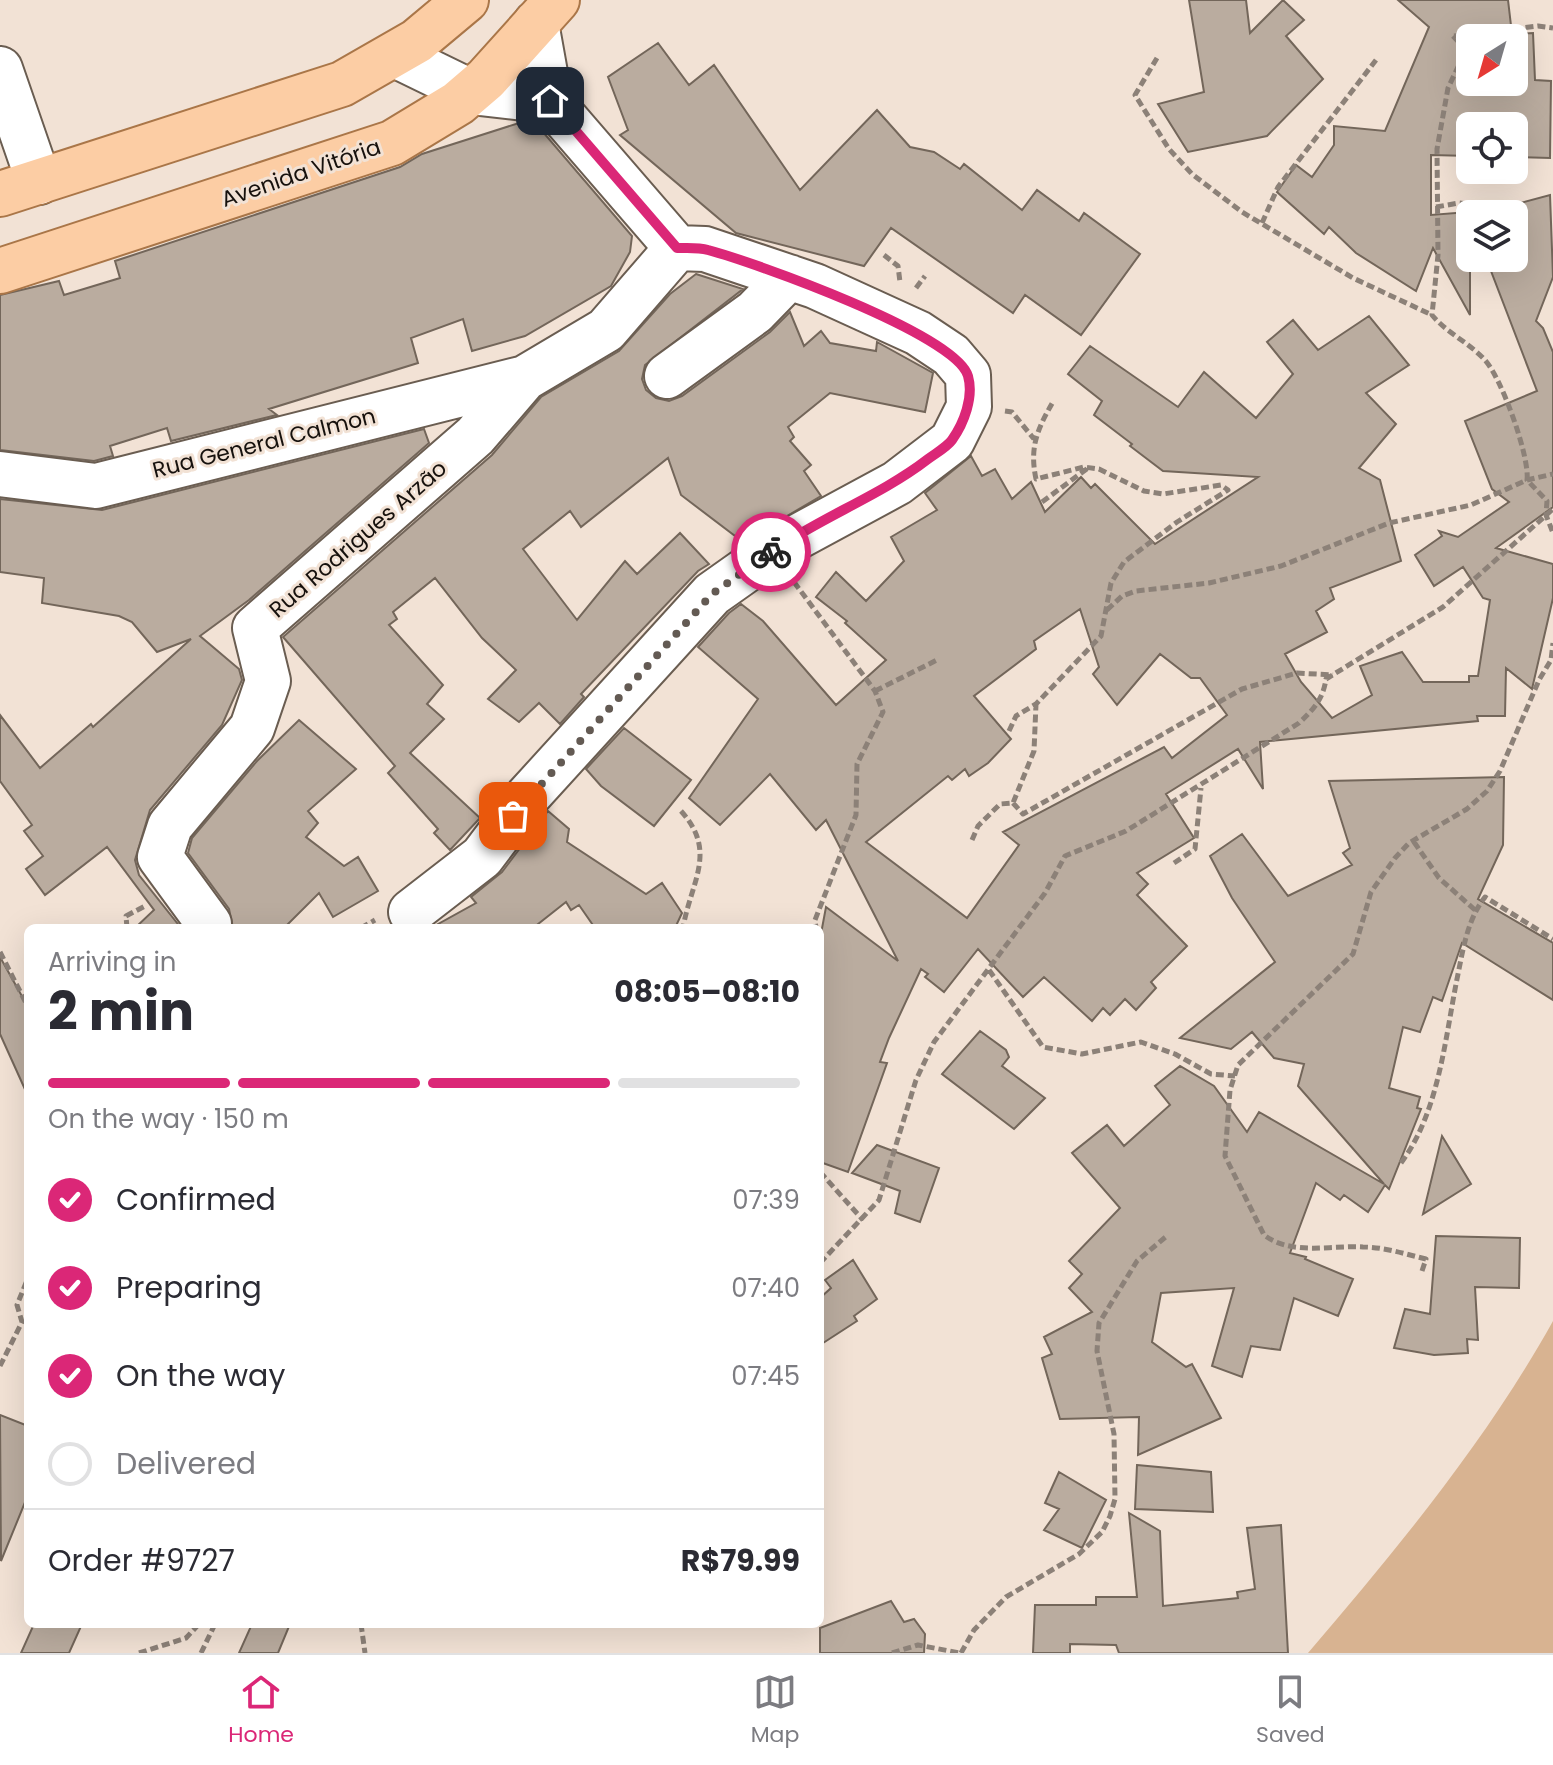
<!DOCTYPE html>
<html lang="en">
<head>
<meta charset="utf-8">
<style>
	:root { --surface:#fff; --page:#f2f2f3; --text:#2b2b33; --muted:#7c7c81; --line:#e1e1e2; --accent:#db2777 }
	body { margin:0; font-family:Poppins,sans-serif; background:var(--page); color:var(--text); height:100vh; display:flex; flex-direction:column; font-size:30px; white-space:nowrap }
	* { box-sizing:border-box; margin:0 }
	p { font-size:26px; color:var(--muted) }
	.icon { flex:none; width:44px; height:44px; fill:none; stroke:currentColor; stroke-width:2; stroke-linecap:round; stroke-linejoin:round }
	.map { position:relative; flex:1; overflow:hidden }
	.drawer { position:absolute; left:24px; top:924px; width:800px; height:704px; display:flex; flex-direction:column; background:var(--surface); border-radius:12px; box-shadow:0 8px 32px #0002 }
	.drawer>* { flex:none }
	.needle { width:52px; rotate:217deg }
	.fabs { position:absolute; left:1456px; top:24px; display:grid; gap:16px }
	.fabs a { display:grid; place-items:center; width:72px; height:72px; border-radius:12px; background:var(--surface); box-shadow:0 8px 32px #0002; font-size:40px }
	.pin { position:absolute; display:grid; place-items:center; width:68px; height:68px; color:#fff; margin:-34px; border-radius:16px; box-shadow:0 4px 12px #0006 }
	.courier { position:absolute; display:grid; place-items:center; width:80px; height:80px; margin:-40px; border:6px solid #db2777; border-radius:50%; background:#fff; color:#222; box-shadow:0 2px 10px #0007 }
	.headline em { font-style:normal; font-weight:700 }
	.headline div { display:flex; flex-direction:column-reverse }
	.headline { display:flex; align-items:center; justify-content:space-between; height:136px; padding:0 24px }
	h1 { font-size:52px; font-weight:700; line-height:60px }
	.bar { display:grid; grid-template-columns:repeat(4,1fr); gap:12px 8px; align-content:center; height:96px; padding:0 24px }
	.bar i { height:10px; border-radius:6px; background:var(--line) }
	.bar .on { background:var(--accent) }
	.bar p { grid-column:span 4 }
	.line { display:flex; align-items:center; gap:20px; padding:0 24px; border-top:2px solid var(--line) }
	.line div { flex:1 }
	ol { padding:0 24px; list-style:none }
	li { display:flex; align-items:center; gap:24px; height:88px }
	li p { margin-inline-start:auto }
	li .icon { padding:8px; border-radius:50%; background:var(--accent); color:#fff; stroke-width:4 }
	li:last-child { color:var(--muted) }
	li i { width:44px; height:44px; border:4px solid var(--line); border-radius:50% }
	.dock { display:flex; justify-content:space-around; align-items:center; height:112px; border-top:2px solid var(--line); background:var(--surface); font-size:22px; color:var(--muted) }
	.dock a { display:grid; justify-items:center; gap:4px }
	.dock .on { color:var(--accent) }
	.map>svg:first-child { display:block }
	.green { fill:#d8b391 }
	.building { fill:#baac9f; stroke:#73665a; stroke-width:2; fill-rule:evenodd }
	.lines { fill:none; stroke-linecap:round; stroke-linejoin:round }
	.minor-casing { stroke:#6a5d51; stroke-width:48 }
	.major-casing { stroke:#aa7648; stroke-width:48 }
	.path { stroke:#8c8178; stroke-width:5; stroke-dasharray:8 4; stroke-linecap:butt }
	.minor { stroke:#fff; stroke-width:44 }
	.major { stroke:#fccda4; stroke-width:44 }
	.done { stroke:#635a53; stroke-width:8; stroke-dasharray:0 14.4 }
	.route { stroke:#db2777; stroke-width:10 }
	.labels { text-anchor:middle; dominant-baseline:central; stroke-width:6; stroke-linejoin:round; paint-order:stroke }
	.street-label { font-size:22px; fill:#16110d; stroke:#f2e2d5 }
</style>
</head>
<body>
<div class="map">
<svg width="1553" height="1653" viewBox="0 0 1553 1653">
	<rect width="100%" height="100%" fill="#f2e2d5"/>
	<path class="green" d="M1553 1321V1653H1308C1397 1549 1487 1440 1553 1321Z"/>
	<path class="building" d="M1189 0H1246L1250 33 1283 0 1304 20 1286 36 1323 79 1267 136 1188 152 1158 104 1204 92Z
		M1398 0H1508L1512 34 1533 33 1535 80 1551 81 1550 158 1514 157V126H1470V156L1431 155V215L1494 210 1550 195 1553 277 1536 321 1543 328 1553 352V507L1496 548 1553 564V598L1532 689 1506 668 1505 716H1477L1478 721 1260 742 1263 789 1238 749 1166 794 1194 838 1137 873 1148 884 1137 895 1187 946 1151 982 1156 988 1136 1010 1125 999 1110 1015 1103 1008 1092 1021 1044 977 1023 997 978 949 944 992 925 977 928 974 921 969 889 1038 880 1062 887 1063 848 1172 820 1162V939L826 907 898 961 826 820 816 830 770 774 720 825 689 798 758 699 698 647 729 613 741 604 763 621 836 705 886 660 845 623 847 621 816 597 836 572 866 601 904 561 891 537 937 510 925 493 971 456 982 476 995 469 1012 499 1031 482 1045 512 1081 477 1091 488 1095 484 1155 544 1258 477 1163 471 1130 446 1132 444 1094 415 1102 401 1068 374 1090 346 1178 407 1204 372 1256 418 1293 374 1267 342 1293 320 1318 350 1369 316 1409 365 1366 393 1396 424 1359 468 1380 480 1401 561 1330 588 1334 599 1316 611 1327 632 1285 654 1301 682 1332 718 1372 695 1360 666 1402 652 1423 682H1469V676H1478L1490 600 1483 598 1463 567 1434 586 1415 555 1442 536 1439 531 1458 537 1509 502 1492 489 1465 421 1537 391 1486 258H1514V214H1470V315L1433 248 1416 291 1356 253 1329 227 1324 234 1277 192 1296 165 1312 177 1334 145V126L1385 131 1429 27ZM1470 38H1514V82H1470ZM1080 609 1099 667 1093 674 1117 705 1160 654 1191 678H1200L1227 715 1172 758 1164 747 1003 832 1019 845 967 918 866 842 948 776 952 780 965 769 969 776 988 763 1011 739 974 696 1036 649 1034 641Z
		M658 43 689 85 714 65 800 190 877 110 910 147 934 152 960 169 964 164 1022 210 1037 190 1079 221 1084 213 1140 254 1081 335 1025 295 1013 313 891 228 864 266 736 233 620 135 628 130 608 77Z
		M519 123 537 125 632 236 630 252 611 286 525 336 472 351 463 319 411 338 418 363 269 409 277 415 171 441 167 428 110 446 113 456 94 461 0 450V295L59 281 64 295 120 278 115 261 400 167 422 154Z
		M696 274 743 289 645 365 642 379 646 390 656 398 669 401 682 396 770 332 790 312 804 346 821 331 830 343 876 351 877 342 933 373 925 412 830 393 788 427 794 437 790 441 811 465 804 471 821 496 743 542 681 495 668 458 581 527 570 511 523 549 577 620 625 561 637 574 680 533 709 564 698 571 581 694 584 697 560 724 539 703 519 722 488 699 516 670 482 638 435 578 393 612 397 619 389 625 443 685 427 704 444 719 410 753 480 818 450 850 434 833 438 829 388 773 395 766 283 637 492 455 541 397 619 351 670 294Z
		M424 429 429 443 249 600 200 636 239 669 242 680 222 725 150 810 135 860 139 875 181 928H135L154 910 107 847 45 895 26 869 43 856 24 831 32 825 0 781V715L40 768 91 724 93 727 191 639 157 652 132 622 119 616 42 603 44 578 0 572V499L102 510Z
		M299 720 356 769 308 811 318 823 306 837 344 866 358 857 378 891 333 917 319 893 284 928H233L229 909 188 853 192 838 257 761Z
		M624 728 691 780 654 826 601 786 586 769Z
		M1504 777 1503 845 1478 899 1553 943V1000L1462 943 1442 1001 1433 997 1420 1032 1403 1027 1389 1088 1420 1097 1417 1108 1421 1109 1389 1189 1385 1185 1368 1212 1344 1195 1340 1200 1316 1183 1290 1253 1306 1257 1305 1259 1353 1279 1338 1316 1294 1298 1280 1350 1251 1346 1242 1377 1212 1366 1234 1288 1161 1293 1152 1342 1186 1367 1192 1364 1221 1418 1138 1455 1139 1417 1060 1419 1042 1358 1052 1354 1044 1337 1092 1312 1069 1288 1082 1274 1069 1261 1120 1208 1072 1153 1107 1125 1124 1146 1170 1105 1155 1086 1180 1066 1214 1086 1247 1132 1259 1112 1384 1184 1298 1086 1304 1064 1274 1058 1252 1032 1231 1049 1180 1038 1275 962 1232 898 1210 856 1242 834 1288 896 1352 865 1343 853 1350 848 1329 781Z
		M548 811 569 829 567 842 646 894 662 883 682 913 675 928H595L579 905 571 910 566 902 533 928H431L476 903 471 897 502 872Z
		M0 957 28 1007V1096L0 1034Z
		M980 1031 1006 1050 1009 1057 1002 1066 1045 1098 1014 1129 942 1074Z
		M1442 1136 1471 1184 1423 1214Z
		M877 1145 939 1168 920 1222 895 1213 900 1191 852 1173Z
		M1436 1236 1520 1238 1519 1288 1475 1287 1478 1340 1467 1339 1468 1353 1434 1355 1394 1348 1405 1309 1430 1314Z
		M853 1260 877 1299 854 1316 857 1321 820 1345V1298L831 1288 825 1280Z
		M0 1415 28 1426V1495L1 1561Z
		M1137 1465 1211 1472 1213 1512 1135 1509Z
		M1059 1472 1106 1500 1082 1548 1044 1530 1059 1509 1045 1503Z
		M1129 1513 1160 1531 1163 1606 1238 1598 1237 1592 1255 1589 1247 1528 1281 1525 1288 1653H1119L1116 1645 1070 1644V1653H1033L1035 1605H1096V1597H1137Z
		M891 1601 904 1622 914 1619 925 1634 924 1653H820V1628Z
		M34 1624H82L69 1653H21Z
		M252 1624H290L278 1653H239Z"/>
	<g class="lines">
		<defs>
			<path id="minor" d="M395 55 471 92 550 101
				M0 69 39 182
				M667 376 755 312 789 277
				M0 474 96 486 525 378
				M411 912 482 857 528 796 712 594 777 548 897 483 952 441 969 407 968 375 951 355 918 333 815 286 705 249 677 248 550 101 536 23
				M209 924 160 857 170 826 252 728 268 681 255 628 475 436 525 378 606 330 677 248"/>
			<path id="major" d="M0 194 342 84 417 41 466 0
				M0 271 392 143 458 103 486 79 557 0"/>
		</defs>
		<use href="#minor" class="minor-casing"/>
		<use href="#major" class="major-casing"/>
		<path class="path" d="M1453 36 1466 50 1448 88 1437 149 1438 255 1432 315C1447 333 1468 342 1484 359 1501 376 1530 457 1527 480L1547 501 1546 515 1553 533
			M1454 36 1538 26 1553 28
			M1157 58 1135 95 1169 149 1192 174 1242 212 1353 278 1432 315
			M1436 207 1459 203 1486 206
			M1262 223 1278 187 1376 60
			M884 255 898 266 900 282
			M916 288 925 276
			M1005 411 1012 412 1034 439
			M1042 502 1088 468
			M794 582 875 691 883 712 857 764 856 815 815 920 816 928
			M1107 610 1122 596 1136 591 1209 583 1281 566 1389 523 1471 505 1527 480 1553 474
			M875 691 937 660
			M1009 731 1016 716 1036 704 1101 636 1111 583 1124 562 1177 522 1228 490 1221 485 1163 494 1144 491 1099 469 1084 467 1036 479C1029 446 1038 428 1054 400
			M1013 803 1023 814 1242 689 1297 673 1333 675
			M681 811C718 852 691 881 683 928
			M972 840 978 826 1000 804 1013 803 1034 751 1036 704
			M1414 842 1439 878 1475 910
			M1174 863 1195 849 1201 788
			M127 928 126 916 145 906
			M361 928 375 920
			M0 952 28 1007
			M989 970 1043 1047 1082 1054 1141 1042 1175 1054 1211 1074 1235 1076
			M1401 1163C1439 1112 1445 1039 1457 979 1463 950 1467 920 1485 897L1553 939
			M820 1172 863 1220
			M820 1263 879 1200 916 1080 934 1042 1045 893 1065 856 1126 831 1299 723C1314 709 1323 699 1326 679L1443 607 1553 509
			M1422 1271 1426 1259C1405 1254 1384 1247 1363 1247 1330 1245 1292 1256 1264 1235L1225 1156 1230 1090 1238 1065 1353 954 1371 892 1395 858 1409 843 1467 809 1487 791 1500 771 1539 680 1551 660 1553 643
			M0 1366 22 1322 17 1305 28 1278
			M361 1624 365 1653
			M139 1653 186 1638 199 1624
			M201 1653 215 1624
			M892 1653 918 1645 960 1653
			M961 1653 974 1630 1006 1597 1079 1554 1102 1532 1110 1516 1115 1499 1114 1434 1097 1351 1099 1323 1137 1261 1168 1235"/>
		<use href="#minor" class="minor"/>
		<use href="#major" class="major"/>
	</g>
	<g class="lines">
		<path class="done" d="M513 816 712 594 771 552"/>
		<path class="route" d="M550 101 677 248C687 248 698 247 708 250 753 262 956 334 968 376 974 397 964 423 952 440 947 447 936 453 928 459 880 496 821 517 771 552"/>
	</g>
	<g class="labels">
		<g class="street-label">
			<text transform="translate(301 173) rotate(-19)">Avenida Vitória</text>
			<text transform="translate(264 443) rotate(-14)">Rua General Calmon</text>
			<text transform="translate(358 539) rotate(-41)">Rua Rodrigues Arzão</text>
		</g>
	</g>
</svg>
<div class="fabs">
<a><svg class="needle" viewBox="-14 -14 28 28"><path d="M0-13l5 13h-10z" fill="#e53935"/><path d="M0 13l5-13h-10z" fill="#7c7c81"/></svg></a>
<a><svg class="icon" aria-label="locate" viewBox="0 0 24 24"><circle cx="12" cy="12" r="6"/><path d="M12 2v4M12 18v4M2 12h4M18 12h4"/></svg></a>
<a><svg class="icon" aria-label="layers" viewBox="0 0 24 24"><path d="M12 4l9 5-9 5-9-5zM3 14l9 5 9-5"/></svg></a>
</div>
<div class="pin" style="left:513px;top:816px;background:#ea580c"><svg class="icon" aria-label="bag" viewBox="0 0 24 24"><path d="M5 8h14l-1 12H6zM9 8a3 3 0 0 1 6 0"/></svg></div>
<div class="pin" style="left:550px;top:101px;background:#1f2937"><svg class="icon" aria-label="home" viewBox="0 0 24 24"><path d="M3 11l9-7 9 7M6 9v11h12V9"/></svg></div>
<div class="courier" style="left:771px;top:552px"><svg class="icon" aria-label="bike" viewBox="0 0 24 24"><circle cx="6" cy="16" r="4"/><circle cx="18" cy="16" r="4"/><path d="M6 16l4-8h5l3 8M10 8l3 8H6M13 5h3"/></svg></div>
<section class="drawer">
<div class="headline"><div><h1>2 min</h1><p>Arriving in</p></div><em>08:05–08:10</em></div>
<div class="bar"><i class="on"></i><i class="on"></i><i class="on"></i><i></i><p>On the way · 150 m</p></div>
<ol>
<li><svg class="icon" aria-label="check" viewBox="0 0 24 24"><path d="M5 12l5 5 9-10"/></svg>Confirmed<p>07:39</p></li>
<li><svg class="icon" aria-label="check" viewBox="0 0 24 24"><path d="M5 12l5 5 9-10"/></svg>Preparing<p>07:40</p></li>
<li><svg class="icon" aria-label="check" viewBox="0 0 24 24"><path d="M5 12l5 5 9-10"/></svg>On the way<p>07:45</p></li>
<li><i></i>Delivered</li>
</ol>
<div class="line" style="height:104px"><div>Order #9727</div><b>R$79.99</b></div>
</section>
</div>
<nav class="dock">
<a class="on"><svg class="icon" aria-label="home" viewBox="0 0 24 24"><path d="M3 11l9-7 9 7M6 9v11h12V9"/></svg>Home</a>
<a><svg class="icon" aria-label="map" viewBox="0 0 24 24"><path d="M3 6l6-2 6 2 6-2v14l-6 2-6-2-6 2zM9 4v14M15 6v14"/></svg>Map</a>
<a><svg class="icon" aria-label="saved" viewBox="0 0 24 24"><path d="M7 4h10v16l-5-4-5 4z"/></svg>Saved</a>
</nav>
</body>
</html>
